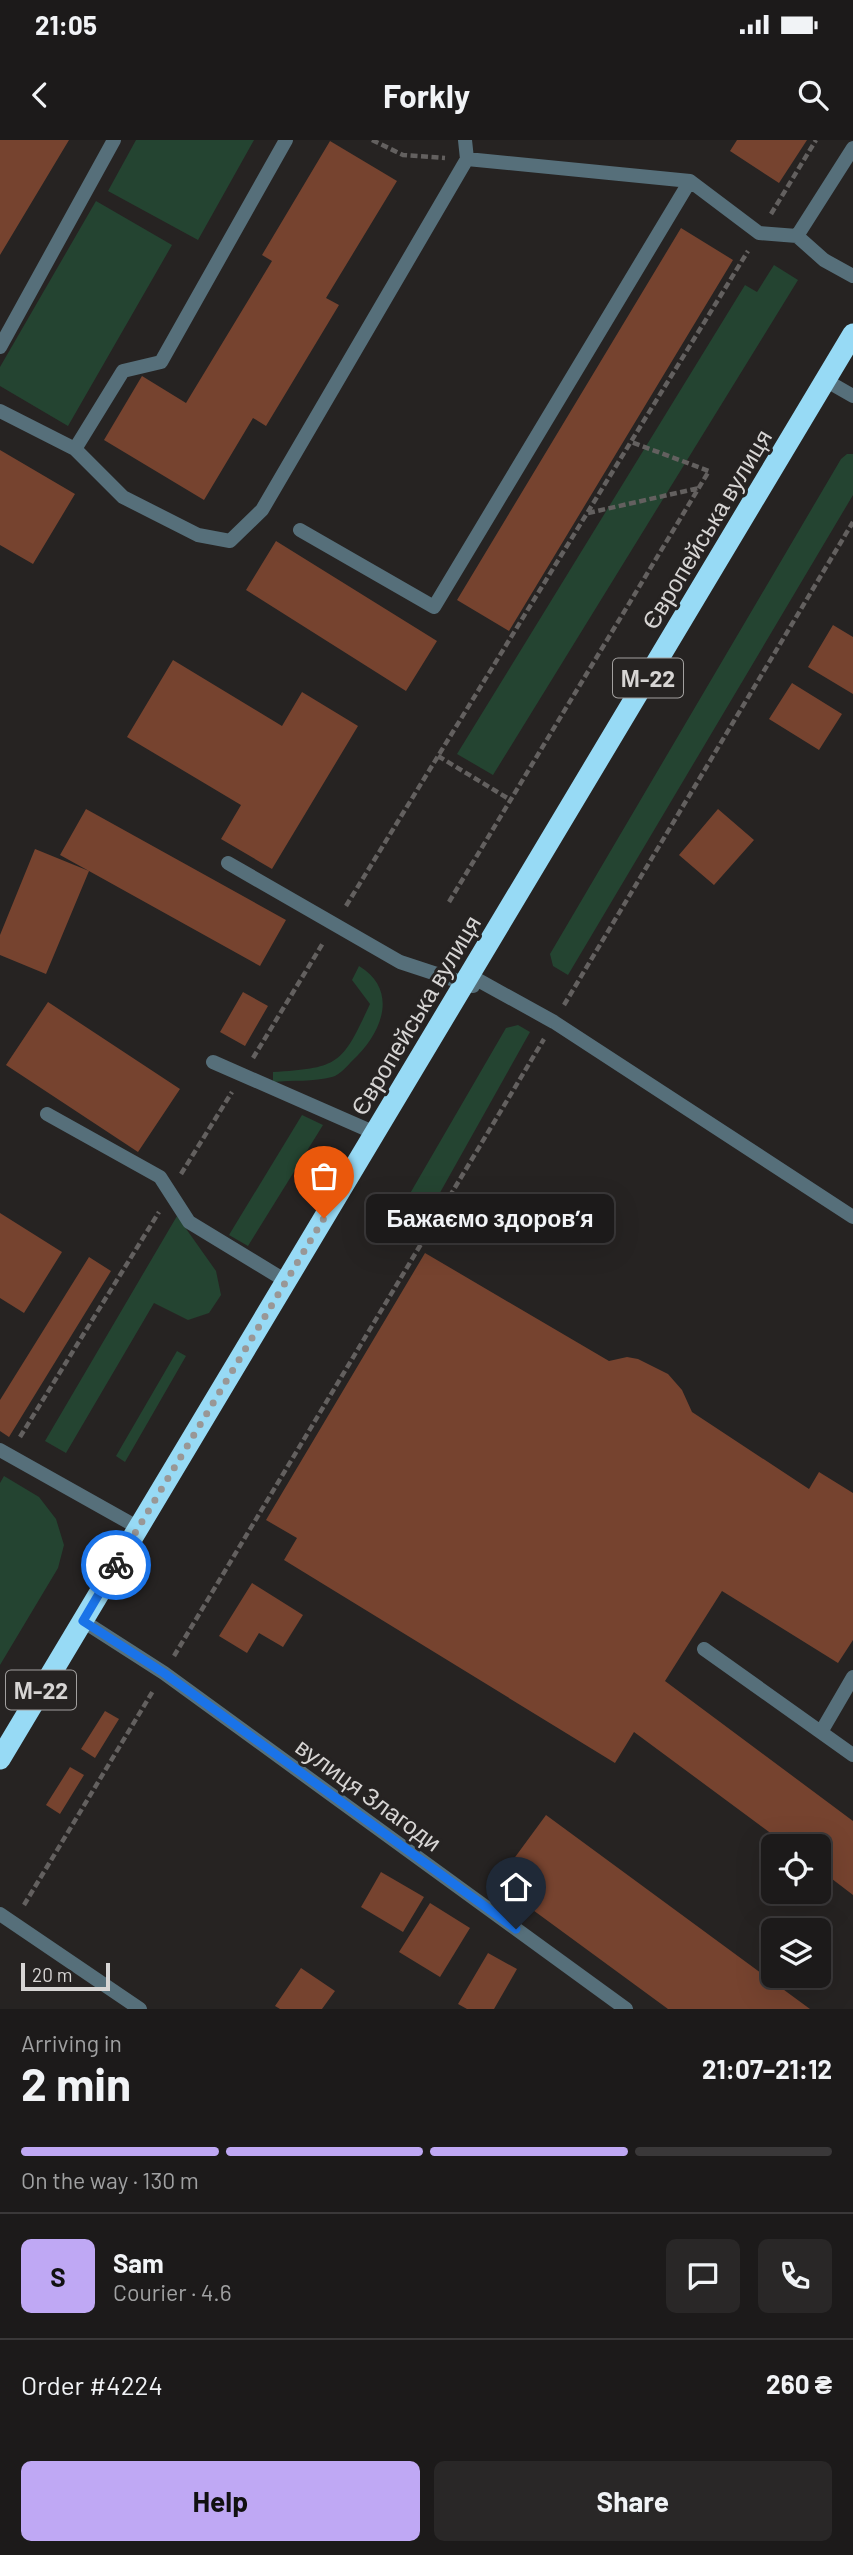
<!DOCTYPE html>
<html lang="en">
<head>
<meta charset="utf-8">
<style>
	:root { --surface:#1c1a1a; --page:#292727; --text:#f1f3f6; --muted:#a0a1a2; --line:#3a3839; --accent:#bfa8f4 }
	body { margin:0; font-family:Barlow,sans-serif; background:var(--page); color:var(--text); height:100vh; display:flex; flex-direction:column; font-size:26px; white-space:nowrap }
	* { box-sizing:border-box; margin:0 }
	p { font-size:23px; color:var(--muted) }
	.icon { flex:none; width:38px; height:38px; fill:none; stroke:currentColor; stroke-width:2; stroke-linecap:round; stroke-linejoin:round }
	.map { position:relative; height:1869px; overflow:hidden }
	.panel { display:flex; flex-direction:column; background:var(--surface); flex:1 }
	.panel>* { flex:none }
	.buttons { position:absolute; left:761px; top:1694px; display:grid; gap:14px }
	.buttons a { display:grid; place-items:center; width:70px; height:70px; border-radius:10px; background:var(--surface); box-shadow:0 7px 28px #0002,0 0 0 2px var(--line); font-size:35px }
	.scale { position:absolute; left:21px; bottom:18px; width:89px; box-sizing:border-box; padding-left:7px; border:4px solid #d7d5d4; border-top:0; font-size:19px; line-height:24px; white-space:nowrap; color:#d7d5d4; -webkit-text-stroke:5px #262322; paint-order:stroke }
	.pin { position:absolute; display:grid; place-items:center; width:60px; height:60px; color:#fff; margin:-72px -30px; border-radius:50% 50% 50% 0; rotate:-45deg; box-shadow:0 0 7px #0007 }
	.pin .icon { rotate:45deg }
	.courier { position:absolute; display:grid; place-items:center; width:70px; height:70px; margin:-35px; border:5px solid #1a73e8; border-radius:50%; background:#fff; color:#222; box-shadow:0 2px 9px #0007 }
	.bubble { position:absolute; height:49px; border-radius:10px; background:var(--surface); box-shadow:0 7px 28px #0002,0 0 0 2px var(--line); font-size:23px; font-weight:700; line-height:49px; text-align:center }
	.overview em { font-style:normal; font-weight:700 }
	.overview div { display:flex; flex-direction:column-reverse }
	.overview { display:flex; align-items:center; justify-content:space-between; height:119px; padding:0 21px }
	h1 { font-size:46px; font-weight:700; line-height:52px }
	.bar { display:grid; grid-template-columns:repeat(4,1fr); gap:10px 7px; align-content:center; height:84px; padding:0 21px }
	.bar i { height:9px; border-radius:5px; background:var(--line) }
	.bar .current { background:var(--accent) }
	.bar p { grid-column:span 4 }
	.line { display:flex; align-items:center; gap:18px; padding:0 21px; border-top:2px solid var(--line) }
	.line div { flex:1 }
	.round { display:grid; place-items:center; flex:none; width:74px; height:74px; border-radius:10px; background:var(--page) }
	.action { display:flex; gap:14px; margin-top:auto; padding:14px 21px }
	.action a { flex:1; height:80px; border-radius:10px; background:var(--accent); color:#111; font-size:28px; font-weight:700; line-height:80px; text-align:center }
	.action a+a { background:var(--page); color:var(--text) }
	.status { display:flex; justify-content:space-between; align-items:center; height:49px; padding:0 35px; background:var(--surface); direction:ltr }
	.status svg { height:19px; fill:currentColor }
	header { display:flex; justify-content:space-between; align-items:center; height:91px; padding:0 21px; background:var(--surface); font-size:32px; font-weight:700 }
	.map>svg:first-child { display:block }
	.green { fill:#244431 }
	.building { fill:#76432f }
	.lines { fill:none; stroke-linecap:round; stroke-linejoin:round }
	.path { stroke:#63605f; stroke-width:4.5; stroke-dasharray:7 3.5; stroke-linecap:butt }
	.lane { stroke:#566f7a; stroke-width:14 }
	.street { stroke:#566f7a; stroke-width:14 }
	.highway { stroke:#97daf5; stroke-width:21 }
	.done { stroke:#999796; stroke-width:7; stroke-dasharray:0 12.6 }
	.route { stroke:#1a73e8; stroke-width:9 }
	.labels { text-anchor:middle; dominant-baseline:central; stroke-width:6; stroke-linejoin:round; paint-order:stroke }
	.shield { fill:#262322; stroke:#a2a09f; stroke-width:2 }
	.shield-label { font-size:23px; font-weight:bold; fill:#d7d5d4 }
	.street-label { font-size:24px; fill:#d7d5d4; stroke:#262322 }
</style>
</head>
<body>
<div class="status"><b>21:05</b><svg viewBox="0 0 49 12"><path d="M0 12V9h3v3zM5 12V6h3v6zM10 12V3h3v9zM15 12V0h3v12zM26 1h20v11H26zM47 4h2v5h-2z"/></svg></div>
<header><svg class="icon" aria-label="back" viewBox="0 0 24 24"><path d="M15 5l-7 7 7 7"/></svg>Forkly<svg class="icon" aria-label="search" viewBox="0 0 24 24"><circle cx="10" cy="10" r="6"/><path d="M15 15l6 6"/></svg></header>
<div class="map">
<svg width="853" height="1869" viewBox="0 0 853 1869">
	<rect width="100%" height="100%" fill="#262322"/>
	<path class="green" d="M136 0H254L198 100 108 51Z
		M96 61 172 105 68 286 0 246V227Z
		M774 125 798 140 493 635 457 614 745 145 757 152Z
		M847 314H853V355L568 835 553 826 550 814 841 319Z
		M359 826C400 851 381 894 353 920 347 926 340 935 332 937 314 942 292 940 273 942V932C340 928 342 924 370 864L352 840Z
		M518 885 530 892 423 1083 401 1069 506 888Z
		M302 975 323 985 248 1106 229 1095Z
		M177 1076 216 1131 221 1155 209 1173 188 1180 154 1163 66 1313 45 1301Z
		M177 1211 186 1216 125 1322 116 1316Z
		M4 1336 39 1357 56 1379 64 1405 58 1428 0 1525V1343Z"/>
	<path class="building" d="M0 0H69L0 115Z
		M737 0H807L779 43 730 11Z
		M330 1 397 41 326 158 339 165 266 286 253 278 204 360 104 300 142 236 186 263 272 121 262 115Z
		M681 88 733 120 509 491 457 460Z
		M0 310 75 354 33 424 0 405Z
		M276 401 437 501 406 551 246 450Z
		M833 485 853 497V554L808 527Z
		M173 520 282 586 302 552 358 586 272 729 221 699 241 665 127 597Z
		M792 543 842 574 819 610 769 579Z
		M86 669 286 780 260 826 89 731 46 834 0 815V795L35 709 89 731 60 715Z
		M718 669 754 700 714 745 679 715Z
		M243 852 268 866 245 906 220 892Z
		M48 862 180 949 138 1012 6 925Z
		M0 1073 62 1112 24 1173 0 1158Z
		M425 1113 609 1221 627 1217 638 1219 668 1234 682 1250 692 1272 809 1349 819 1332 853 1353V1500L838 1523 722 1451 665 1541 853 1681V1755L819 1729V1706H788L634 1592 615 1623 284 1420 297 1398 266 1380Z
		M89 1117 111 1131 9 1297 0 1291V1260Z
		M252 1443 303 1475 283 1507 259 1493 247 1513 219 1496Z
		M105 1571 119 1579 95 1618 81 1609Z
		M70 1627 84 1635 60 1674 46 1665Z
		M546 1675 810 1869H668L496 1743Z
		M381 1732 424 1757 403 1792 361 1767Z
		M430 1763 470 1788 440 1837 399 1812Z
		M488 1813 517 1829 494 1869H467L458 1864Z
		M301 1828 335 1851 322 1869H280L275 1866Z"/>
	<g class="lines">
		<path class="path" d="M372 0 403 15 445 18
			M771 74 816 0
			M588 373 699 348
			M438 616 509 659
			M449 762 709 331 631 302
			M346 766 748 111
			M564 865 853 382
			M253 918 323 803
			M181 1034 232 952
			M20 1297 159 1072
			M174 1516 544 899
			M24 1765 153 1551"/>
		<path class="lane" d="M286 0 161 222 123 231 75 309 123 357 198 395 230 401 262 370 467 19 465 0
			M467 19 690 41 759 93 797 96 824 120 853 136
			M797 96 853 8
			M0 207 114 0
			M0 271 75 309
			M300 390 434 467 690 41
			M228 723 400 822 473 846
			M469 835 554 882 853 1077
			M213 922 375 993
			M47 974 160 1037 189 1082 286 1141
			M0 1310 139 1388
			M704 1509 853 1615
			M821 1592 853 1537"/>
		<path class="street" d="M825 240 853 256
			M83 1481 164 1533 626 1869
			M0 1774 140 1869"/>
		<path class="highway" d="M0 1619 853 194"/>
	</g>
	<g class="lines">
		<path class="done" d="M116 1425 324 1078"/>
		<path class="route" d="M116 1425 83 1481 164 1533 516 1789"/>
	</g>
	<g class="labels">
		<g class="shield">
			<rect x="613" y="518.5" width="70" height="39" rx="5"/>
			<rect x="6" y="1530.5" width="70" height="39" rx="5"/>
		</g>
		<g class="shield-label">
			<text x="648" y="538">М-22</text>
			<text x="41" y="1550">М-22</text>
		</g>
		<g class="street-label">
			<text transform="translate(706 389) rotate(-59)">Європейська вулиця</text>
			<text transform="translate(415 875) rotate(-59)">Європейська вулиця</text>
			<text transform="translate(369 1654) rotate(36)">вулиця Злагоди</text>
		</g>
	</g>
</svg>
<div class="buttons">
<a><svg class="icon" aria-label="locate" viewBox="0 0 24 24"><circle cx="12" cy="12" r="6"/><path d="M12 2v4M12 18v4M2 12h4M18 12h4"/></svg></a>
<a><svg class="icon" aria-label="layers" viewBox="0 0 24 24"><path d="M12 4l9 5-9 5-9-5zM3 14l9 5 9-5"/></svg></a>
</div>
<div class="scale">20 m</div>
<div class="pin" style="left:324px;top:1078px;background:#ea580c"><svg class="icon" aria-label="bag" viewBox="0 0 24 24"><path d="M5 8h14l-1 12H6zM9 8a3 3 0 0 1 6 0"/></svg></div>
<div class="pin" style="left:516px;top:1789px;background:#1f2937"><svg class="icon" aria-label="home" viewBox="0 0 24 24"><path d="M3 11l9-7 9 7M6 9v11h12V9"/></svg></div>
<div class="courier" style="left:116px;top:1425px"><svg class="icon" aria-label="bike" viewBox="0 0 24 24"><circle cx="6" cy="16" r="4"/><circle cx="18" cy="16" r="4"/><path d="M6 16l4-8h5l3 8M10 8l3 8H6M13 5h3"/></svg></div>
<div class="bubble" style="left:366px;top:1054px;width:248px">Бажаємо здоровʼя</div>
</div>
<section class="panel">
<div class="overview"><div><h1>2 min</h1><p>Arriving in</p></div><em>21:07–21:12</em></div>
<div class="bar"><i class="current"></i><i class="current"></i><i class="current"></i><i></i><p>On the way · 130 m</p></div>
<div class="line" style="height:126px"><b class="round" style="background:var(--accent);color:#111">S</b><div><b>Sam</b><p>Courier · 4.6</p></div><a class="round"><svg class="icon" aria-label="chat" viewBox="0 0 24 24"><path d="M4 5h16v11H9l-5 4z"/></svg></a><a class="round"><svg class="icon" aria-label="phone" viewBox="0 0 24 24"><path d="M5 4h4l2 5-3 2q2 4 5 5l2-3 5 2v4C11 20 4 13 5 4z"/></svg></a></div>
<div class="line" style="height:91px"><div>Order #4224</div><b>260 ₴</b></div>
<div class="action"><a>Help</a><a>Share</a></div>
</section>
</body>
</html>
